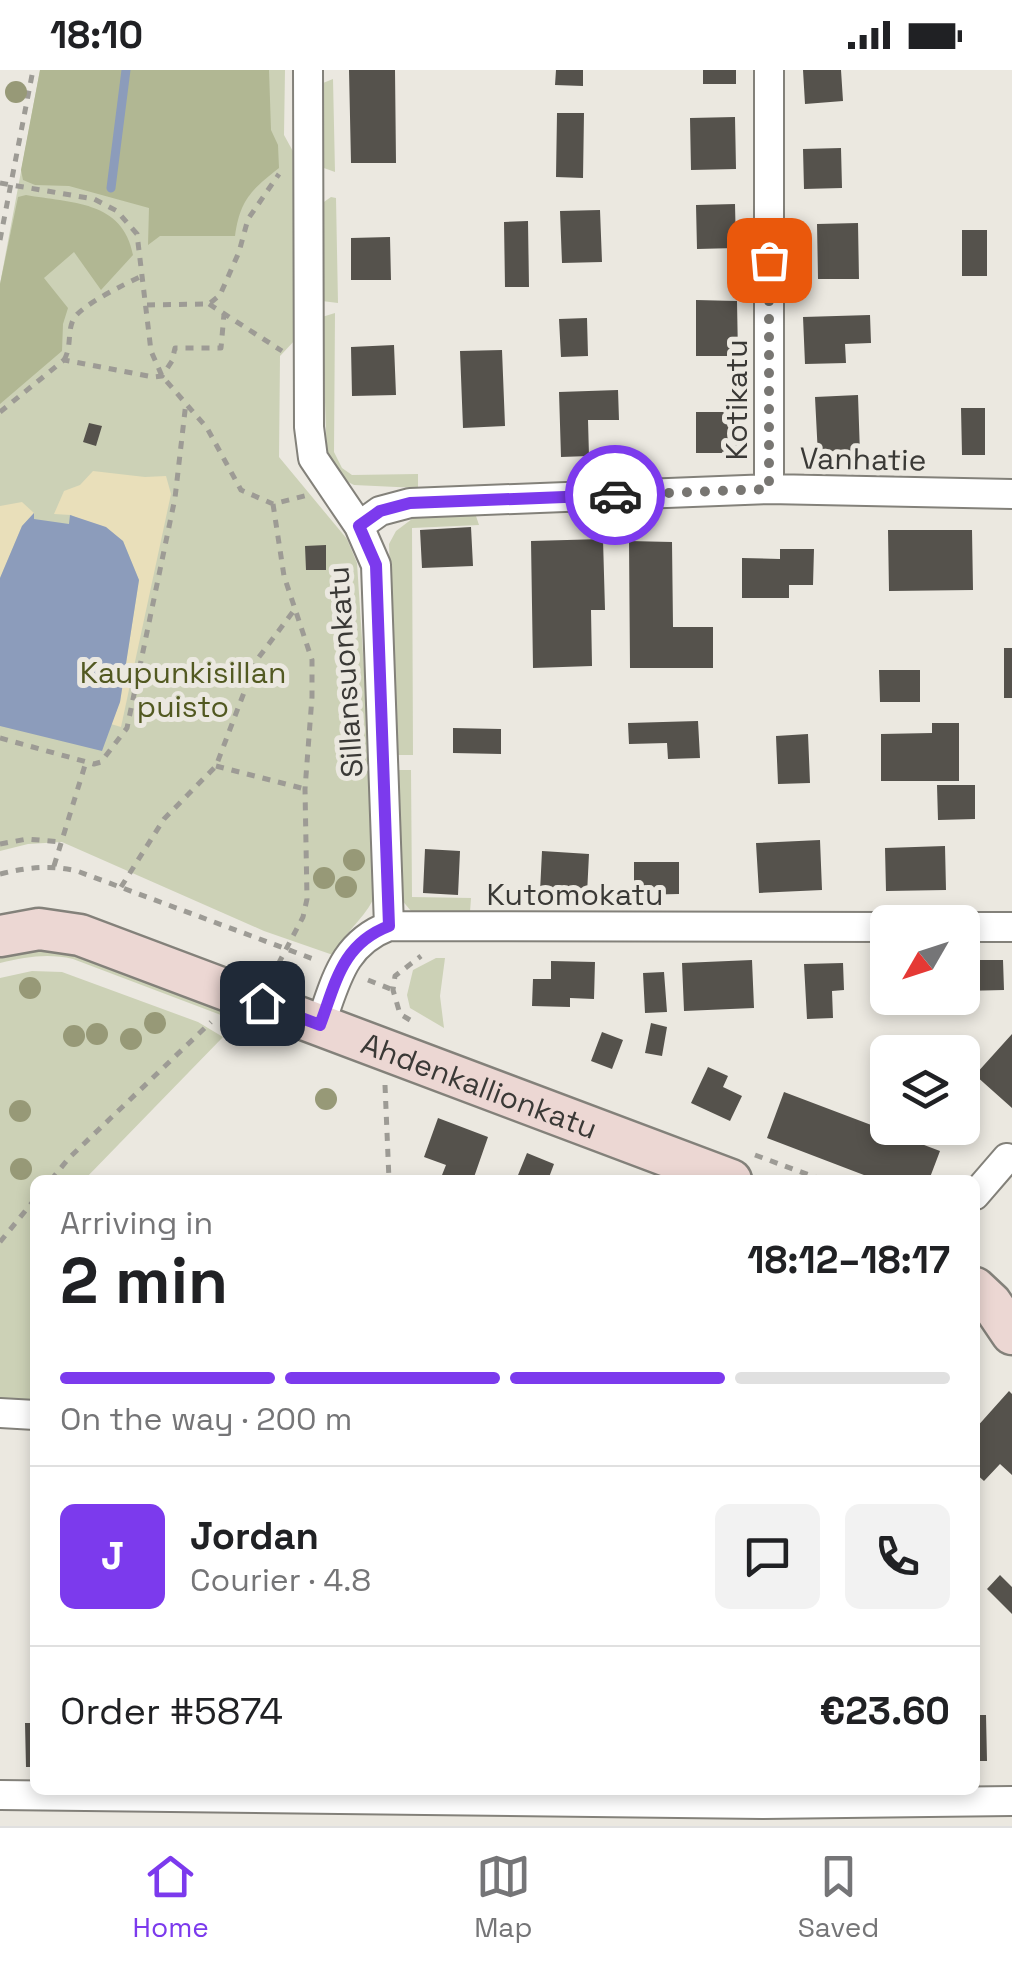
<!DOCTYPE html>
<html lang="en">
<head>
<meta charset="utf-8">
<style>
	:root { --surface:#fff; --page:#f2f2f2; --text:#202124; --muted:#757577; --line:#e0e0e0; --accent:#7c3aed }
	body { margin:0; font-family:"Space Grotesk",sans-serif; background:var(--page); color:var(--text); height:100vh; display:flex; flex-direction:column; font-size:38px; white-space:nowrap }
	* { box-sizing:border-box; margin:0 }
	p { font-size:32px; color:var(--muted) }
	.icon { flex:none; width:55px; height:55px; fill:none; stroke:currentColor; stroke-width:2; stroke-linecap:round; stroke-linejoin:round }
	.map { position:relative; flex:1; overflow:hidden }
	.side { position:absolute; left:30px; top:1105px; width:950px; height:620px; display:flex; flex-direction:column; background:var(--surface); border-radius:15px; box-shadow:0 5px 15px #0003 }
	.side>* { flex:none }
	.needle { width:65px; rotate:231deg }
	.fabs { position:absolute; left:870px; top:835px; display:grid; gap:20px }
	.fabs a { display:grid; place-items:center; width:110px; height:110px; border-radius:15px; background:var(--surface); box-shadow:0 5px 15px #0003; font-size:50px }
	.pin { position:absolute; display:grid; place-items:center; width:85px; height:85px; color:#fff; margin:-42px; border-radius:20px; box-shadow:0 5px 15px #0006 }
	.courier { position:absolute; display:grid; place-items:center; width:100px; height:100px; margin:-50px; border:8px solid #7c3aed; border-radius:50%; background:#fff; color:#222; box-shadow:0 2px 12px #0007 }
	.headline em { font-style:normal; font-weight:800 }
	.headline div { display:flex; flex-direction:column-reverse }
	.headline { display:flex; align-items:center; justify-content:space-between; height:170px; padding:0 30px }
	h1 { font-size:65px; font-weight:800; line-height:75px }
	.bar { display:grid; grid-template-columns:repeat(4,1fr); gap:15px 10px; align-content:center; height:120px; padding:0 30px }
	.bar i { height:12px; border-radius:8px; background:var(--line) }
	.bar .current { background:var(--accent) }
	.bar p { grid-column:span 4 }
	.line { display:flex; align-items:center; gap:25px; padding:0 30px; border-top:2px solid var(--line) }
	.line div { flex:1 }
	.round { display:grid; place-items:center; flex:none; width:105px; height:105px; border-radius:15px; background:var(--page) }
	.status { display:flex; justify-content:space-between; align-items:center; height:70px; padding:0 50px; background:var(--surface); direction:ltr }
	.status svg { height:28px; fill:currentColor }
	.dock { display:flex; justify-content:space-around; align-items:center; height:140px; border-top:2px solid var(--line); background:var(--surface); font-size:28px; color:var(--muted) }
	.dock a { display:grid; justify-items:center; gap:5px }
	.dock .current { color:var(--accent) }
	.map>svg:first-child { display:block }
	.green { fill:#ccd1b6 }
	.forest { fill:#b1b793 }
	.sand { fill:#e9dfba }
	.water { fill:#8c9cbb }
	.lines { fill:none; stroke-linecap:round; stroke-linejoin:round }
	.stream { stroke:#8c9cbb; stroke-width:9 }
	.building { fill:#55524c }
	.street-casing { stroke:#83817a; stroke-width:32 }
	.secondary-casing { stroke:#83817a; stroke-width:45 }
	.path { stroke:#9d9b95; stroke-width:5; stroke-dasharray:8 8; stroke-linecap:butt }
	.street { stroke:#fff; stroke-width:28 }
	.secondary { stroke:#ecd7d3; stroke-width:40 }
	.tree { fill:#979977 }
	.done { stroke:#787672; stroke-width:10; stroke-dasharray:0 18 }
	.route { stroke:#7c3aed; stroke-width:12 }
	.labels { text-anchor:middle; dominant-baseline:central; stroke-width:10; stroke-linejoin:round; paint-order:stroke }
	.street-label { font-size:30px; fill:#3a3936; stroke:#ebe8e0 }
	.park-label { font-size:30px; fill:#525921; stroke:#ebe8e0 }
</style>
</head>
<body>
<div class="status"><b>18:10</b><svg viewBox="0 0 49 12"><path d="M0 12V9h3v3zM5 12V6h3v6zM10 12V3h3v9zM15 12V0h3v12zM26 1h20v11H26zM47 4h2v5h-2z"/></svg></div>
<div class="map">
<svg width="1012" height="1756" viewBox="0 0 1012 1756">
	<rect width="100%" height="100%" fill="#ebe8e0"/>
	<path class="green" d="M40 0H285L284 65 295 85 296 269 280 286 279 387 347 469 357 493 366 630 373 830C362 851 343 864 333 885L264 861 62 772 28 774 0 781V214Z
		M333 9 335 102 321 97 323 13Z
		M331 127 336 128 338 233 322 231 321 134Z
		M335 243 334 382 342 398 352 405 418 404V418L354 415 344 410 327 389 322 247Z
		M416 446H476L479 455 412 458 413 685H396L389 474 396 461Z
		M397 700H411L412 827 471 828 470 842 411 841 401 829Z
		M50 876 249 944 242 953 73 889C47 883 26 887 0 893V882Z
		M436 888H445L440 926 444 958 410 938 407 925 413 900Z
		M32 901 62 902 198 952 223 967 84 1110H35V1331L0 1329V908Z"/>
	<path class="forest" d="M40 0H269L271 60 278 75 279 98C251 120 240 130 235 166H160L148 175 149 138 69 116 35 115 23 110 21 100Z
		M26 125C70 133 123 130 133 185L101 220 74 182 44 208 68 238 63 254 62 281 0 334V214L18 127Z"/>
	<path class="sand" d="M93 401 145 407 166 406 171 424 121 657 111 654 120 632 139 510 123 471 71 445 54 444 64 421 80 415Z
		M22 432 34 443 22 456 0 508V436Z"/>
	<path class="water" d="M34 443V449L69 454 70 445 106 457 123 471 139 510 120 632 102 681 0 656V508L22 456Z"/>
	<g class="lines">
		<path class="stream" d="M111 118 126 0"/>
	</g>
	<path class="building" d="M349 0H395L396 93H351Z
		M556 0H583V16L555 15Z
		M703 0H736V14H703Z
		M803 0H841L843 31 805 34Z
		M557 43H584L583 108 556 107Z
		M735 47 736 99 691 100 690 48Z
		M841 78 842 118 804 119 803 79Z
		M735 134 736 178 697 179 696 135Z
		M600 140 602 192 562 193 560 141Z
		M528 151 529 217H505L504 152Z
		M858 153 859 209H818L817 154Z
		M962 160H987V206H962Z
		M390 167 391 210H351V168Z
		M696 230 737 231 738 286H696Z
		M870 245 871 273 845 274 846 293 805 294 803 247Z
		M587 248 588 286 561 287 559 249Z
		M394 275 396 325 352 326 351 277Z
		M502 280 505 356 463 358 460 281Z
		M618 320 619 350H588L589 386 561 387 559 322Z
		M858 325 860 384 818 386 815 327Z
		M961 338H985V385H962Z
		M696 342H736L737 383H696Z
		M89 353 102 356 96 376 83 372Z
		M471 457 473 496 422 498 420 460Z
		M888 460H972L973 520 889 521Z
		M603 469 605 540H591L592 596 533 598 531 471Z
		M629 471 672 472 673 557H713V598H630Z
		M326 475V500H306L305 476Z
		M780 479H814L813 515H789V528H742V488L780 489Z
		M1004 578H1012V628H1004Z
		M879 600H920V632H880Z
		M698 651 700 688 668 689 667 673 629 674 628 653Z
		M932 653H959V711H881V664L932 663Z
		M453 658 501 659V684L453 683Z
		M808 664 810 713 778 714 776 666Z
		M937 715H975V749L938 750Z
		M820 770 822 820 759 823 756 773Z
		M945 776 946 820 886 821 885 778Z
		M425 779 460 781 458 825 423 823Z
		M542 781 589 784 587 824 540 822Z
		M634 792H679V824L634 825Z
		M752 890 754 938 684 941 682 893Z
		M962 890H1003L1004 920 962 921Z
		M551 891 595 892 594 929 570 928V937L532 936 533 909H551Z
		M843 893 844 920 832 921 833 948 807 949 804 894Z
		M664 902 667 942 645 943 643 903Z
		M651 953 667 957 662 986 645 983Z
		M602 962 623 970 612 999 591 991Z
		M1012 964V1038L975 1005Z
		M929 968 930 982H893V969Z
		M708 997 728 1006 723 1017 742 1026 730 1051 691 1033Z
		M784 1022 940 1081 929 1110H877L767 1068Z
		M438 1048 488 1067 473 1110H440L446 1095 424 1087Z
		M527 1083 554 1094 548 1110H516Z
		M1009 1321 1012 1324V1405L1000 1394 984 1411 975 1403V1359Z
		M1000 1505 1012 1517V1544L987 1519Z
		M30 1630H35V1697H26L25 1653H30Z
		M975 1645H986L987 1691H975Z"/>
	<g class="lines">
		<defs>
			<path id="street" d="M308 0 309 357 313 388 359 456 376 495 389 856
				M769 419V0
				M359 456 380 441 410 433 769 419 1012 424
				M962 857H1012
				M320 955C336 912 342 874 389 856L888 857
				M975 1125 1007 1088
				M0 1343 35 1345
				M0 1725 763 1734 1012 1731"/>
			<g id="secondary">
				<path id="s1" d="M0 866 39 859 80 865 731 1110"/>
				<path d="M975 1218 991 1233 1012 1264"/>
			</g>
		</defs>
		<use href="#street" class="street-casing"/>
		<use href="#secondary" class="secondary-casing"/>
		<path class="path" d="M0 113 94 129 117 141 137 164 151 281 162 306 207 358 241 420 273 434 308 425
			M0 170 33 0
			M209 234 282 281
			M147 235 209 234 220 225 239 182 248 149 279 104
			M64 290C72 276 67 264 73 250 79 236 127 213 142 206
			M0 342 64 290 153 307 162 306 172 291 175 278H221L224 244
			M273 434 284 506 312 590V627L305 719 307 829 303 847 274 902
			M0 668 94 694 101 692 127 658 175 428 186 332
			M216 696 305 719
			M0 774 27 769 61 772
			M54 796 86 692
			M0 804C28 797 50 795 77 801L316 890
			M121 817 164 749 216 696 256 591 295 539
			M368 910 393 920
			M410 950 400 944 393 920 395 906 421 886
			M385 1015 389 1110
			M755 1085 823 1110
			M51 1110 69 1088 211 952
			M0 1172 35 1129"/>
		<use href="#street" class="street"/>
		<use href="#secondary" class="secondary"/>
	</g>
	<g class="tree">
		<circle cx="16" cy="22" r="11"/>
		<circle cx="354" cy="790" r="11"/>
		<circle cx="324" cy="808" r="11"/>
		<circle cx="346" cy="817" r="11"/>
		<circle cx="30" cy="918" r="11"/>
		<circle cx="155" cy="953" r="11"/>
		<circle cx="97" cy="964" r="11"/>
		<circle cx="74" cy="966" r="11"/>
		<circle cx="131" cy="969" r="11"/>
		<circle cx="326" cy="1029" r="11"/>
		<circle cx="20" cy="1041" r="11"/>
		<circle cx="21" cy="1099" r="11"/>
	</g>
	<g class="lines">
		<path class="done" d="M615 425 769 419V190"/>
		<path class="route" d="M262 933 320 955C336 912 342 874 389 856L376 495 359 456 380 441 410 433 615 425"/>
	</g>
	<g class="labels">
		<g class="street-label">
			<text transform="translate(736 330) rotate(-90)">Kotikatu</text>
			<text transform="translate(863 389) rotate(1)">Vanhatie</text>
			<text transform="translate(345 602) rotate(-94)">Sillansuonkatu</text>
			<text x="575" y="824">Kutomokatu</text>
			<text stroke="none"><textPath href="#s1" startOffset="508">Ahdenkallionkatu</textPath></text>
		</g>
		<g class="park-label">
			<text x="183" y="602">Kaupunkisillan<tspan x="183" dy="34">puisto</tspan></text>
		</g>
	</g>
</svg>
<div class="fabs">
<a><svg class="needle" viewBox="-14 -14 28 28"><path d="M0-13l5 13h-10z" fill="#e53935"/><path d="M0 13l5-13h-10z" fill="#757577"/></svg></a>
<a><svg class="icon" aria-label="layers" viewBox="0 0 24 24"><path d="M12 4l9 5-9 5-9-5zM3 14l9 5 9-5"/></svg></a>
</div>
<div class="pin" style="left:769px;top:190px;background:#ea580c"><svg class="icon" aria-label="bag" viewBox="0 0 24 24"><path d="M5 8h14l-1 12H6zM9 8a3 3 0 0 1 6 0"/></svg></div>
<div class="pin" style="left:262px;top:933px;background:#1f2937"><svg class="icon" aria-label="home" viewBox="0 0 24 24"><path d="M3 11l9-7 9 7M6 9v11h12V9"/></svg></div>
<div class="courier" style="left:615px;top:425px"><svg class="icon" aria-label="car" viewBox="0 0 24 24"><path d="M5 17H2v-5l4-1 3-4h7l3 4 3 1v5h-3M9 17h6M6 11h13"/><circle cx="7" cy="17" r="2"/><circle cx="17" cy="17" r="2"/></svg></div>
<section class="side">
<div class="headline"><div><h1>2 min</h1><p>Arriving in</p></div><em>18:12–18:17</em></div>
<div class="bar"><i class="current"></i><i class="current"></i><i class="current"></i><i></i><p>On the way · 200 m</p></div>
<div class="line" style="height:180px"><b class="round" style="background:var(--accent);color:#fff">J</b><div><b>Jordan</b><p>Courier · 4.8</p></div><a class="round"><svg class="icon" aria-label="chat" viewBox="0 0 24 24"><path d="M4 5h16v11H9l-5 4z"/></svg></a><a class="round"><svg class="icon" aria-label="phone" viewBox="0 0 24 24"><path d="M5 4h4l2 5-3 2q2 4 5 5l2-3 5 2v4C11 20 4 13 5 4z"/></svg></a></div>
<div class="line" style="height:130px"><div>Order #5874</div><b>€23.60</b></div>
</section>
</div>
<nav class="dock">
<a class="current"><svg class="icon" aria-label="home" viewBox="0 0 24 24"><path d="M3 11l9-7 9 7M6 9v11h12V9"/></svg>Home</a>
<a><svg class="icon" aria-label="map" viewBox="0 0 24 24"><path d="M3 6l6-2 6 2 6-2v14l-6 2-6-2-6 2zM9 4v14M15 6v14"/></svg>Map</a>
<a><svg class="icon" aria-label="saved" viewBox="0 0 24 24"><path d="M7 4h10v16l-5-4-5 4z"/></svg>Saved</a>
</nav>
</body>
</html>
